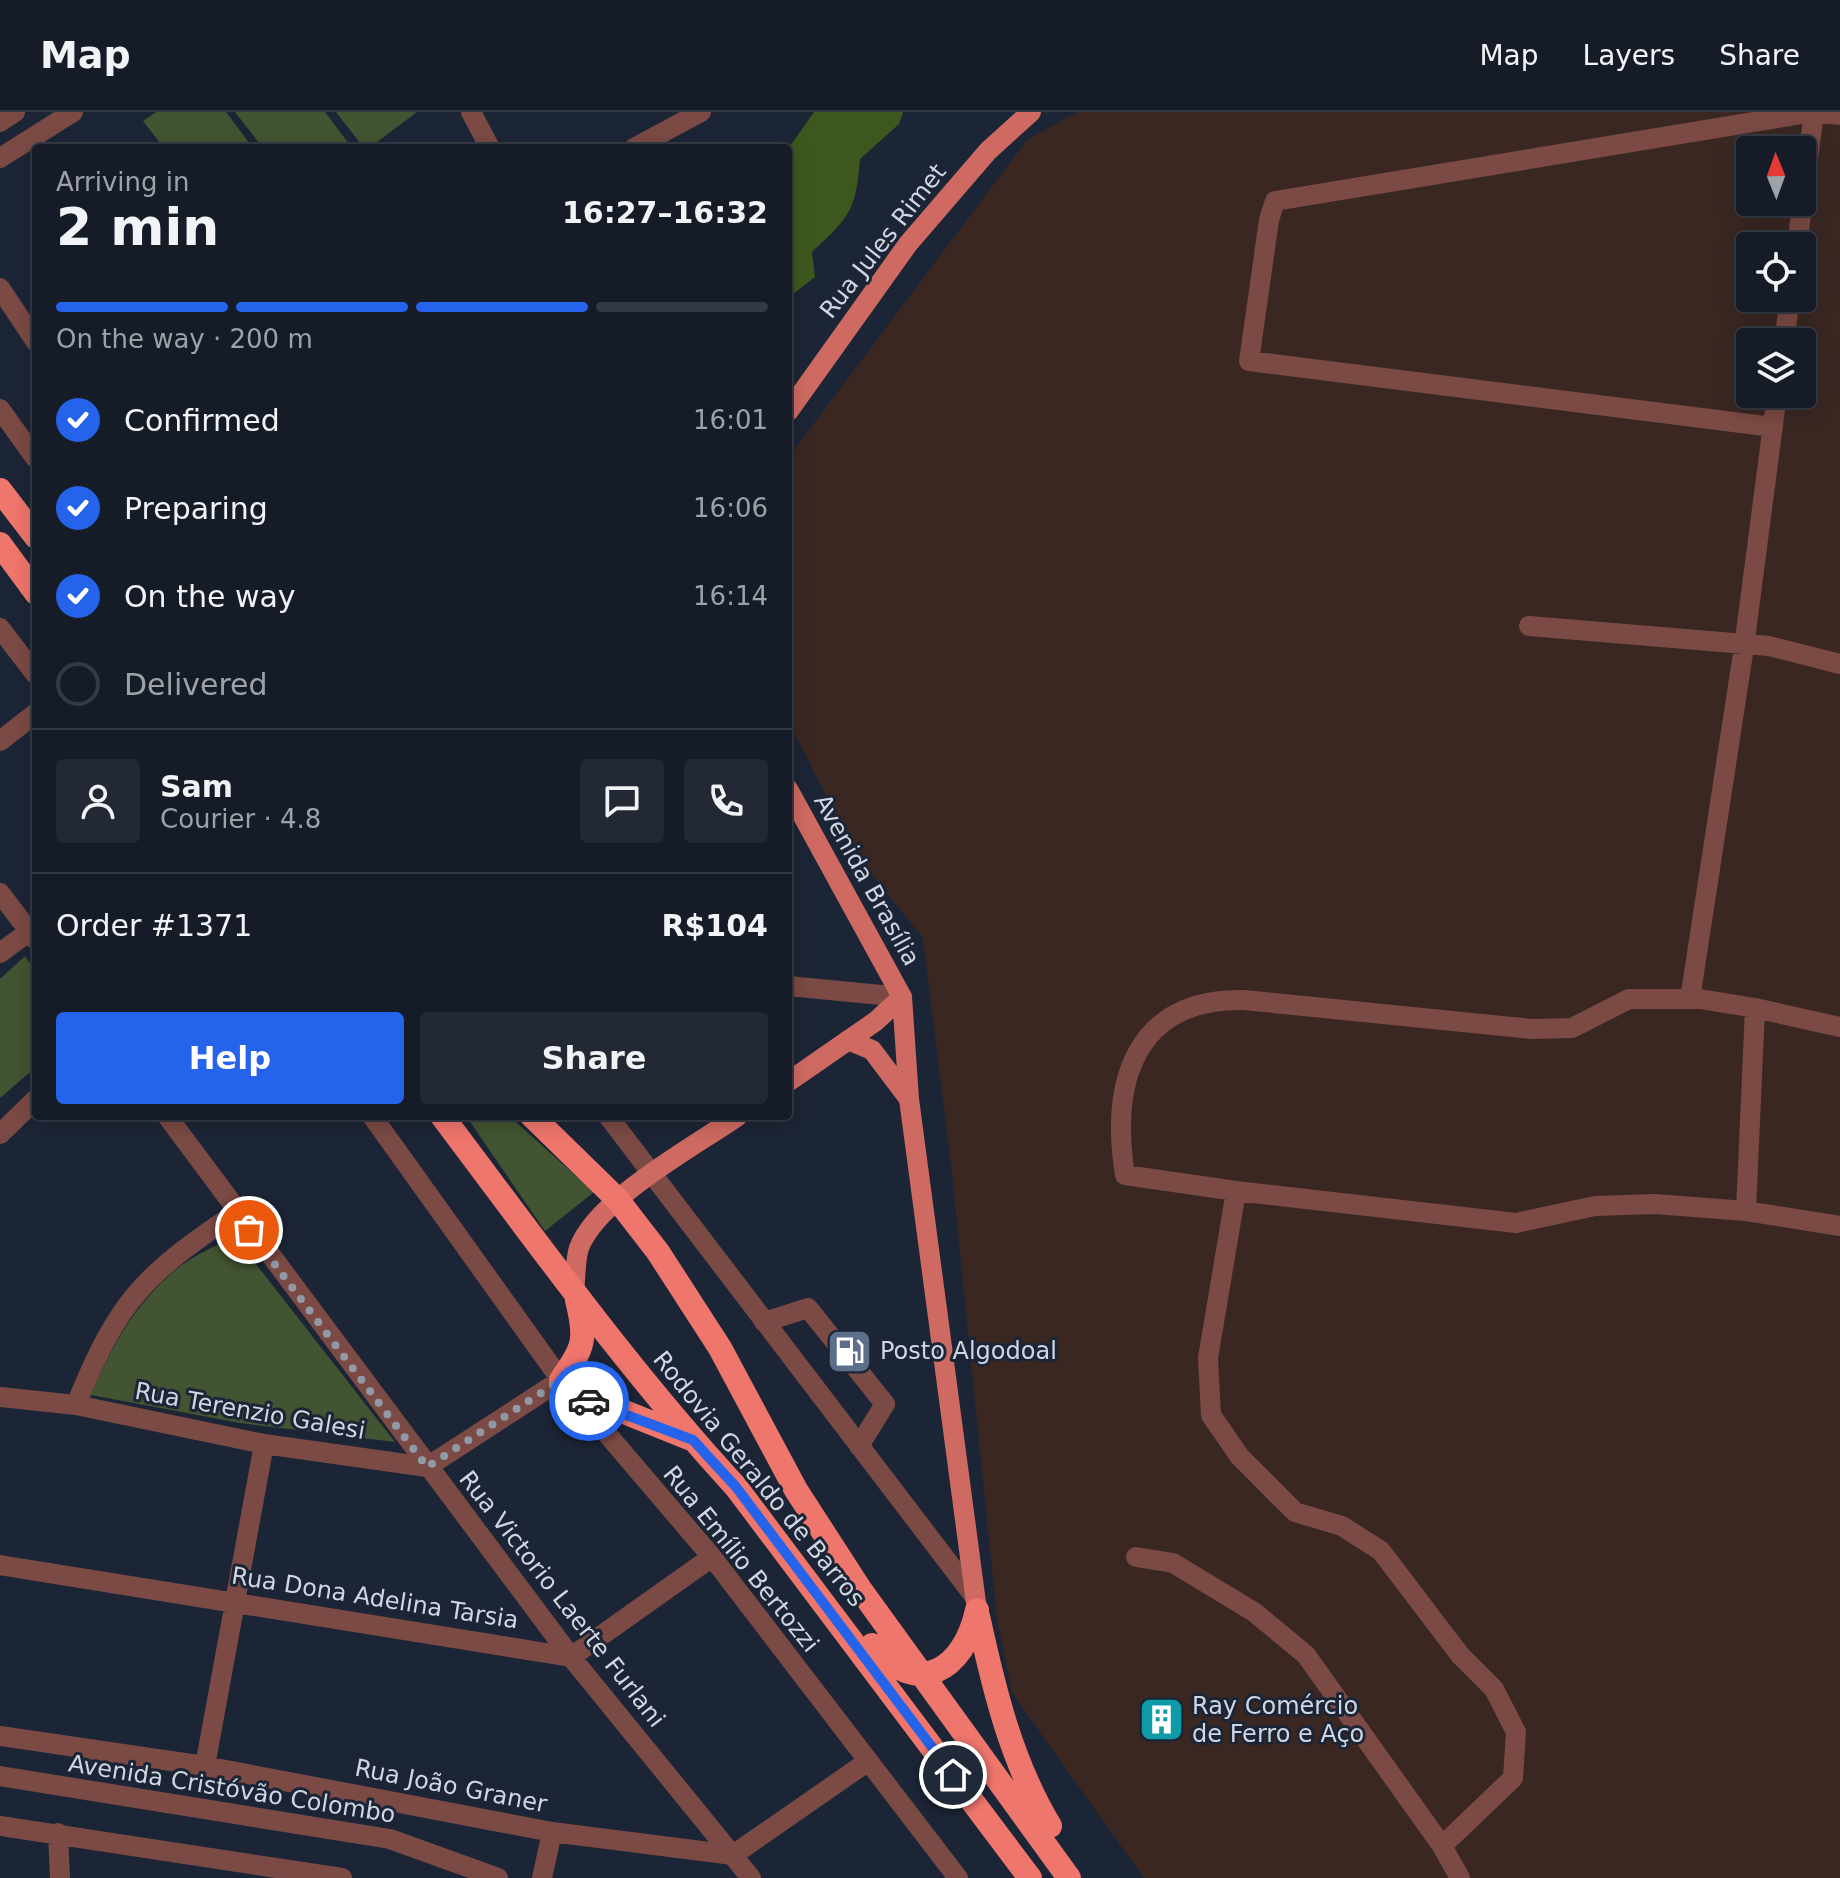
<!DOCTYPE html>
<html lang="en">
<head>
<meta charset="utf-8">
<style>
	:root { --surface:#151c28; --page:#222934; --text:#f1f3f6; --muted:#9da1a8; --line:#343a45; --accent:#2563eb }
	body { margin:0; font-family:"DejaVu Sans",sans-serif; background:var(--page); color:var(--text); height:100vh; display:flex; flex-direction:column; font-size:30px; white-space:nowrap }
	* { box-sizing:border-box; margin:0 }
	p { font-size:26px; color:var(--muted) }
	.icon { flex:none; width:44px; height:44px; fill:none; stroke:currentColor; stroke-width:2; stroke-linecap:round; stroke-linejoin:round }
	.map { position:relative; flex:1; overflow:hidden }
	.sheet { position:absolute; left:32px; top:32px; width:760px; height:976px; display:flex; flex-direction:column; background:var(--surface); border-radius:8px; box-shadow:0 4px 20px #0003,0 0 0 2px var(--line) }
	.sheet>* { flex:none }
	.needle { width:52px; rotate:359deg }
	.buttons { position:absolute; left:1736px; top:24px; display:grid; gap:16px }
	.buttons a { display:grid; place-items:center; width:80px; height:80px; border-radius:8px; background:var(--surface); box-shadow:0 4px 20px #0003,0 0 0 2px var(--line); font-size:40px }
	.pin { position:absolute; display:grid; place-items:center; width:68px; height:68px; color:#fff; margin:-34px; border:4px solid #fff; border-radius:50%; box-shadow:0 2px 8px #0007 }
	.courier { position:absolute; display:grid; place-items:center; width:80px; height:80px; margin:-40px; border:6px solid #2563eb; border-radius:50%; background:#fff; color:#222; box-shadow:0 2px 10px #0007 }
	.headline em { font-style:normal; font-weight:700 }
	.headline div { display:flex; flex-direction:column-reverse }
	.headline { display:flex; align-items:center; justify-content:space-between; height:136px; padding:0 24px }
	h1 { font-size:52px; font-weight:700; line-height:60px }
	.bar { display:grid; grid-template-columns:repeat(4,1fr); gap:12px 8px; align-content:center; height:96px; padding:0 24px }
	.bar i { height:10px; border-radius:6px; background:var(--line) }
	.bar .current { background:var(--accent) }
	.bar p { grid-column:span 4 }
	.line { display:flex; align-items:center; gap:20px; padding:0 24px; border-top:2px solid var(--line) }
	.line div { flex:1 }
	.round { display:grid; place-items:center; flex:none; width:84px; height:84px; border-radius:8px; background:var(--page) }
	ol { padding:0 24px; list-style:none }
	li { display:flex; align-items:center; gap:24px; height:88px }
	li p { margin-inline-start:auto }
	li .icon { padding:8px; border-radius:50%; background:var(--accent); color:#fff; stroke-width:4 }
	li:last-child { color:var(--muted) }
	li i { width:44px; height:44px; border:4px solid var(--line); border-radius:50% }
	.primary-button { display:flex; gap:16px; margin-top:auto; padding:16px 24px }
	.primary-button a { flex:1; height:92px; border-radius:8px; background:var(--accent); color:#fff; font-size:32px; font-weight:700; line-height:92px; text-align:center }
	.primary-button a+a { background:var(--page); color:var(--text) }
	header { display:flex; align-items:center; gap:48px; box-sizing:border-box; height:112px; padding:0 40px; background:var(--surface); border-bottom:2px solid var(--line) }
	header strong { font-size:38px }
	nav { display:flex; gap:44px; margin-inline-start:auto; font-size:28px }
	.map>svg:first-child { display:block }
	.industrial { fill:#3a2722; fill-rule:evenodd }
	.green { fill:#425431 }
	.forest { fill:#3d581e }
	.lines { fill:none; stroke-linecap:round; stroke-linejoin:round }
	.minor { stroke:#7b4a44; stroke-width:20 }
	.major { stroke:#ce6a61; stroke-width:20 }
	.highway { stroke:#ef766c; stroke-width:24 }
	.done { stroke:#9199a6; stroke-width:8; stroke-dasharray:0 14.4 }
	.route { stroke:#2563eb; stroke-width:10 }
	.labels { text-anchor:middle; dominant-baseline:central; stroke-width:6; stroke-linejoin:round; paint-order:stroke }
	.street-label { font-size:24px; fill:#d0d7e2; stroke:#1c2536 }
	.poi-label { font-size:24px; fill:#d0d7e2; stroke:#1c2536; text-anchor:start }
</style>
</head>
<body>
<header>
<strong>Map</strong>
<nav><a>Map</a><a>Layers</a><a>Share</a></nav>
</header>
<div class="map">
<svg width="1840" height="1766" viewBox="0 0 1840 1766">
	<rect width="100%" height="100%" fill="#1c2536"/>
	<path class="industrial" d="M1077 0H1840V1766H1144L1012 1581 997 1507 951 1051 923 826 857 744 788 609V346L1027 28ZM1750 38H1802V90H1750ZM1750 134H1802V186H1750ZM1750 230H1802V282H1750Z"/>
	<path class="green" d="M156 0H226L253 36H164L143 9Z
		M235 0H325L352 36H263Z
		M336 0H417L369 36H364Z
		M25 844 36 860V955L0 986V867Z
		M466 1004H509L594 1080 545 1119Z
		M234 1124 395 1330 240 1311 91 1283C111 1234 137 1189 179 1155 195 1143 216 1134 234 1124Z"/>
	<path class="forest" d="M814 0H903L899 12 860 47C856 98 850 105 812 140L815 165 788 186V37Z"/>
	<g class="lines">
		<path class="minor" d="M471 0 490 36
			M0 10 15 0
			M634 36 701 0
			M0 46 73 0
			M1797 134 1814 0
			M0 176 36 230
			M1784 230 1790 186
			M0 297 36 347
			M1773 315 1249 249 1269 108 1275 89 1814 0 1840 3
			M1529 514 1769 534 1840 552
			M0 516 36 563
			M0 629 36 601
			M0 781 36 828
			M0 841 30 819
			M788 874 902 885
			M1690 887 1744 535 1777 282
			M167 1004 571 1545 751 1766
			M372 1004 561 1268 712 1445 958 1766
			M608 1004 974 1484
			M0 1022 36 987
			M1236 1079 1125 1063C1110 970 1135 886 1244 888L1532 917 1572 916 1629 887H1700L1755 896
			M1746 1099 1840 1114
			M764 1210 808 1196 885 1292 859 1334
			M0 1285 76 1293 264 1332 427 1355 561 1268
			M76 1293C118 1189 143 1163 236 1101
			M1136 1445 1173 1451 1254 1500 1306 1543 1442 1734
			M0 1453 571 1545 712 1445
			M0 1624 205 1654 552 1720 733 1743 867 1650
			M205 1654 264 1332
			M0 1664 390 1727 498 1766
			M0 1714 342 1766
			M58 1721 60 1766
			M542 1766 552 1720
			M1460 1766 1442 1734 1513 1666 1516 1620 1494 1577 1460 1543 1381 1439 1342 1414 1295 1400 1240 1345 1211 1303 1208 1246 1236 1079 1516 1111 1595 1094 1655 1092 1746 1099 1755 896 1840 915"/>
		<path class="major" d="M788 300 908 132 988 39 1031 0
			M788 677 902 885 909 987 977 1498
			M848 928 872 938 909 987
			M788 970 876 909 902 885
			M574 1178C576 1165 575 1148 579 1136 597 1087 695 1034 738 1004"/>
		<path class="highway" d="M0 378 36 425
			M0 432 36 481
			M442 1004C537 1130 629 1259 736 1375L1030 1766
			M532 1004 617 1087 658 1140 720 1236 796 1378 860 1477 1069 1766
			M561 1268C584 1234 587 1229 577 1188
			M574 1286 607 1293 689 1326
			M978 1504C994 1577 1011 1649 1050 1714
			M872 1533C917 1587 964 1559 977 1498"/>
	</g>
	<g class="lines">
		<path class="done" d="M249 1118 427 1355 561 1268 574 1286 589 1289"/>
		<path class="route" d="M589 1289 693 1328 736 1375 953 1663"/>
	</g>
	<defs>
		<symbol id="fuel-square" viewBox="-11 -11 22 22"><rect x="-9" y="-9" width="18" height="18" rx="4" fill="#5c6f8a" stroke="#1c2536"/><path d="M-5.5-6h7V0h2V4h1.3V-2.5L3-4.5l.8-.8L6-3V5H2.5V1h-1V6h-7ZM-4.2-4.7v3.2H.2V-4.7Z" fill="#fff"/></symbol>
		<symbol id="building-square" viewBox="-11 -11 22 22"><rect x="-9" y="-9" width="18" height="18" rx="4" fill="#0f9aa8" stroke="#1c2536"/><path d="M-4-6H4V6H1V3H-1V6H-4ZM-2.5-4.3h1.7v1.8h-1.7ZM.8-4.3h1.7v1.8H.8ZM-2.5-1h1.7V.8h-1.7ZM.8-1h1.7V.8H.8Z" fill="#fff"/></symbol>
	</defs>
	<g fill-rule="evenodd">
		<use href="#fuel-square" x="824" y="1214" width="51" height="51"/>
		<use href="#building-square" x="1136" y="1582" width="51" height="51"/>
	</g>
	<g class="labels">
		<g class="street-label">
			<text transform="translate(883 129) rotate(-52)">Rua Jules Rimet</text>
			<text transform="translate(867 768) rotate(61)">Avenida Brasília</text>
			<text transform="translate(250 1299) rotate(10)">Rua Terenzio Galesi</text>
			<text transform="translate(759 1367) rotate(51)">Rodovia Geraldo de Barros</text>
			<text transform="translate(741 1447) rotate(51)">Rua Emílio Bertozzi</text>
			<text transform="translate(375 1486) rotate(9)">Rua Dona Adelina Tarsia</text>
			<text transform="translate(562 1487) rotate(52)">Rua Victorio Laerte Furlani</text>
			<text transform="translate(451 1674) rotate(11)">Rua João Graner</text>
			<text transform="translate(232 1677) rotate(9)">Avenida Cristóvão Colombo</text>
		</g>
		<g class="poi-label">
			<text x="880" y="1239">Posto Algodoal</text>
			<text x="1192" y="1594">Ray Comércio<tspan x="1192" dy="28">de Ferro e Aço</tspan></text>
		</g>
	</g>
</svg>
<div class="buttons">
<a><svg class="needle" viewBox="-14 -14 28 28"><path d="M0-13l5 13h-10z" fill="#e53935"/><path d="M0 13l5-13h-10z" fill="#9da1a8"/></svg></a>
<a><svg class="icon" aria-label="locate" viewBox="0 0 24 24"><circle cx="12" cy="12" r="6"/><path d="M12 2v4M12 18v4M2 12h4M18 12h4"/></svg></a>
<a><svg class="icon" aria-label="layers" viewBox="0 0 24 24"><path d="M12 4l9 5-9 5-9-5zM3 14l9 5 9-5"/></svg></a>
</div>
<div class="pin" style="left:249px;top:1118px;background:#ea580c"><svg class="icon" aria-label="bag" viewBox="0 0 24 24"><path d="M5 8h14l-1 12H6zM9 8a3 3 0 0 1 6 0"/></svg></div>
<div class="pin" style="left:953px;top:1663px;background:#1f2937"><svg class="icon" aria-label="home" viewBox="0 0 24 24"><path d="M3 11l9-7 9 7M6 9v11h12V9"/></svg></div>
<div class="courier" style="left:589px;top:1289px"><svg class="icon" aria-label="car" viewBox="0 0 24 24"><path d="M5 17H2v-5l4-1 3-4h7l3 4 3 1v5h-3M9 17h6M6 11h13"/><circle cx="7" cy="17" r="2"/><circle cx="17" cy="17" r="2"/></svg></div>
<section class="sheet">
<div class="headline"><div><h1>2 min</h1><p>Arriving in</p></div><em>16:27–16:32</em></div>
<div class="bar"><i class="current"></i><i class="current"></i><i class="current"></i><i></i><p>On the way · 200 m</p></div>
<ol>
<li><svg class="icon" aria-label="check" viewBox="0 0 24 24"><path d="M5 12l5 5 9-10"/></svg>Confirmed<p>16:01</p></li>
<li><svg class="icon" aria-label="check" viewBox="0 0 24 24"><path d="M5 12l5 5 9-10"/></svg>Preparing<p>16:06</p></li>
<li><svg class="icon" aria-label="check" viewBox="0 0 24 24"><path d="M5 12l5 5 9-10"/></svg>On the way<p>16:14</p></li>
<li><i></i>Delivered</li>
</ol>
<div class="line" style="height:144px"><a class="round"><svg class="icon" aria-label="person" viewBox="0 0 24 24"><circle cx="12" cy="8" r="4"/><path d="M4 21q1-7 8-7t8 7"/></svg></a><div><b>Sam</b><p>Courier · 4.8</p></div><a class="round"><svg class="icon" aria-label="chat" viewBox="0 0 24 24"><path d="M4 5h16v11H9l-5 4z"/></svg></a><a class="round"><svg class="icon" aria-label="phone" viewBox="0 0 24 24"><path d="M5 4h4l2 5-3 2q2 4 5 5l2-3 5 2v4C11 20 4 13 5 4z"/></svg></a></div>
<div class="line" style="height:104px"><div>Order #1371</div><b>R$104</b></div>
<div class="primary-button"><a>Help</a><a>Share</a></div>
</section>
</div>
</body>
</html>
